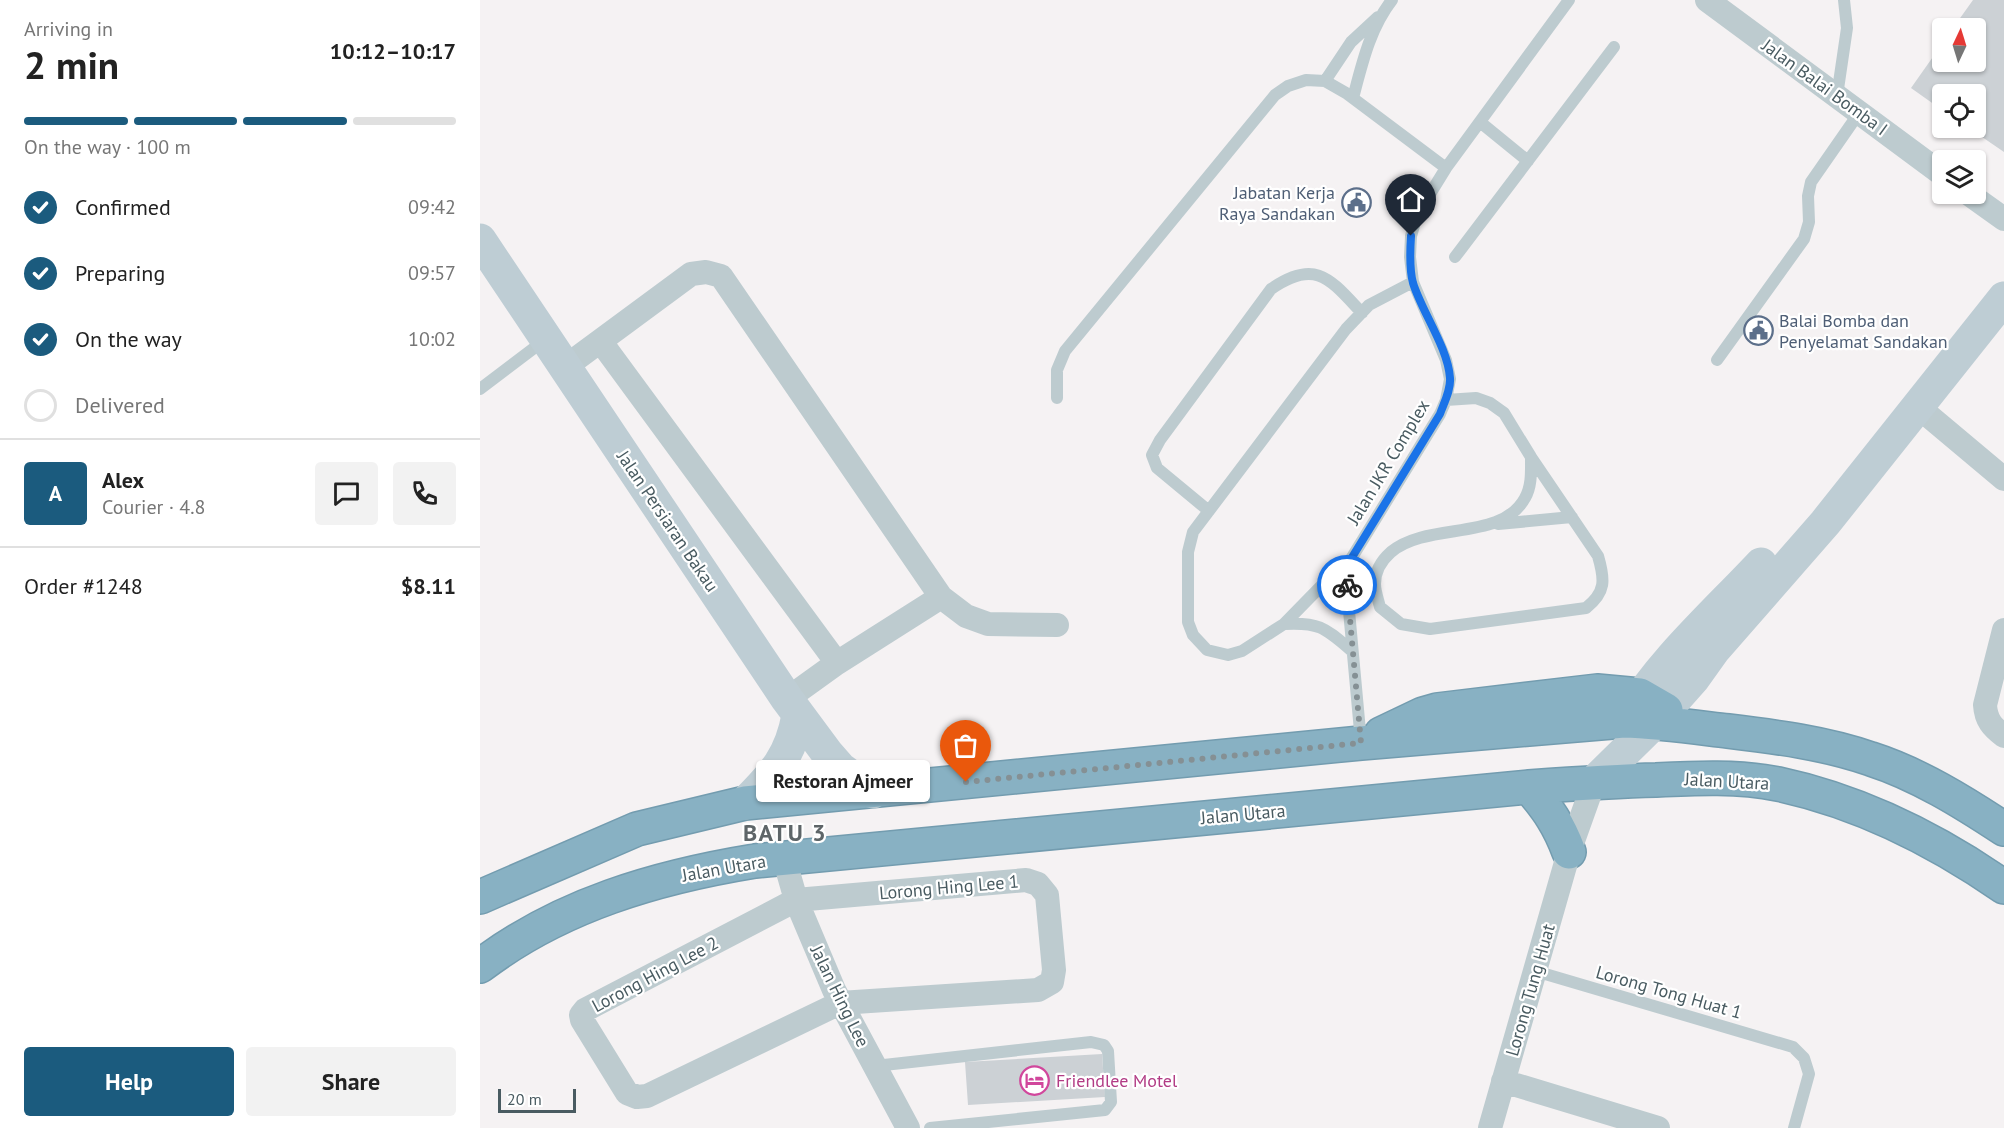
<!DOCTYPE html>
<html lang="en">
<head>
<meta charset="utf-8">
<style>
	:root { --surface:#fff; --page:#f2f2f2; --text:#222; --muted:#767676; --line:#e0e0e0; --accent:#1b5b7e }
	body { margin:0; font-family:"PT Sans",sans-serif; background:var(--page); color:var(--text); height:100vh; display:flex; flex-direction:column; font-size:22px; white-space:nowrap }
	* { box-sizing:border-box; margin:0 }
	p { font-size:20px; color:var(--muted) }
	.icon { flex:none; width:33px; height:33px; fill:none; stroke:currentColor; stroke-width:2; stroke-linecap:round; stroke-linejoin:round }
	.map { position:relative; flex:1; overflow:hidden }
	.drawer { display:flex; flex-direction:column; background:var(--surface); width:480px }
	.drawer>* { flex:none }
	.needle { width:39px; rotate:4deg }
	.controls { position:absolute; left:1452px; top:18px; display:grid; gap:12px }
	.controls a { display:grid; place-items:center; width:54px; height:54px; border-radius:6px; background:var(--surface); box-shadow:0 2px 4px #0004; font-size:30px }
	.scale { position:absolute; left:18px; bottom:15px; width:78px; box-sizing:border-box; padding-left:6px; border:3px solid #495b61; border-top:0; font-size:16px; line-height:21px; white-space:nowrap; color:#495b61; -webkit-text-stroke:4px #fff; paint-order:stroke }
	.pin { position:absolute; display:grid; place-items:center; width:51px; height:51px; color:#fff; margin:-62px -26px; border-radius:50% 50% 50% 0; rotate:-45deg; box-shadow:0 0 6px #0007 }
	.pin .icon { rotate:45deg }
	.courier { position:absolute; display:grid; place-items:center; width:60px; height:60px; margin:-30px; border:4px solid #1a73e8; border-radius:50%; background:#fff; color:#222; box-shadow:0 2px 8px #0007 }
	.bubble { position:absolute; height:42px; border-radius:6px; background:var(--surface); box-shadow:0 2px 4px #0004; font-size:20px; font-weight:700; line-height:42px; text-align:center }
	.summary em { font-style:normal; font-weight:700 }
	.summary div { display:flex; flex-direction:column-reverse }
	.summary { display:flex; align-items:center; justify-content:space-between; height:102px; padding:0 24px }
	h1 { font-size:39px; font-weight:700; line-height:45px }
	.bar { display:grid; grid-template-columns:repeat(4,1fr); gap:9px 6px; align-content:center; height:72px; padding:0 24px }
	.bar i { height:8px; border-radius:4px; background:var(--line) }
	.bar .selected { background:var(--accent) }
	.bar p { grid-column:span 4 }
	.line { display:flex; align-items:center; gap:15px; padding:0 24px; border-top:2px solid var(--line) }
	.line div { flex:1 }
	.round { display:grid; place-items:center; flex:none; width:63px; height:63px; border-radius:6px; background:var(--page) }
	ol { padding:0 24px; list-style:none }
	li { display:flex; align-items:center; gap:18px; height:66px }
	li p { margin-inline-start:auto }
	li .icon { padding:6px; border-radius:50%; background:var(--accent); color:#fff; stroke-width:4 }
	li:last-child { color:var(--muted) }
	li i { width:33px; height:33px; border:3px solid var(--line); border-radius:50% }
	.primary-button { display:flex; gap:12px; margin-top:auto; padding:12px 24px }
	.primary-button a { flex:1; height:69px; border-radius:6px; background:var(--accent); color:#fff; font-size:24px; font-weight:700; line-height:69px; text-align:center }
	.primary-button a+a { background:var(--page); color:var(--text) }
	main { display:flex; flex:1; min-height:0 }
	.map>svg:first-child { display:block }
	.building { fill:#ccd1d5 }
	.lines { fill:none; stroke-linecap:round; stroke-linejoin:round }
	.highway-casing { stroke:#739caf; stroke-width:36 }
	.lane { stroke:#bdcbcf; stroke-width:12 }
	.street { stroke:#bdcbcf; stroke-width:24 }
	.secondary { stroke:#becdd4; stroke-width:33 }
	.highway { stroke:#88b1c3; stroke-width:33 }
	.done { stroke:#859094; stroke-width:6; stroke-dasharray:0 10.8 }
	.route { stroke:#1a73e8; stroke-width:8 }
	.labels { text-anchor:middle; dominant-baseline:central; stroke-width:4.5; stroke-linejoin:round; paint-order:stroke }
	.street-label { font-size:18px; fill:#495b61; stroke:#fff }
	.service-label { font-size:18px; fill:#4e5e75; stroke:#fff; text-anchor:end }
	.hotel-label { font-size:18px; fill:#b23c85; stroke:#fff; text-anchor:start }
	.district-label { font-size:24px; font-weight:bold; letter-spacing:1.5px; fill:#5e6568; stroke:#fff }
</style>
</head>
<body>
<main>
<section class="drawer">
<div class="summary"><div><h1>2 min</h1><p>Arriving in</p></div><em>10:12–10:17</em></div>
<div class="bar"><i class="selected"></i><i class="selected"></i><i class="selected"></i><i></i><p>On the way · 100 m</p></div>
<ol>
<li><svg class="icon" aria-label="check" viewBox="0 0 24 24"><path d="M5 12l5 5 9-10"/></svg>Confirmed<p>09:42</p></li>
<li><svg class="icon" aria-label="check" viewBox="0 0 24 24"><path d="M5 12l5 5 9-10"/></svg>Preparing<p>09:57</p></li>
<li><svg class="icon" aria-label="check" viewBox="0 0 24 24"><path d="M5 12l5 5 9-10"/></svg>On the way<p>10:02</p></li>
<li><i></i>Delivered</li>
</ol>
<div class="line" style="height:108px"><b class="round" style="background:var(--accent);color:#fff">A</b><div><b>Alex</b><p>Courier · 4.8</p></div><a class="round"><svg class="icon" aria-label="chat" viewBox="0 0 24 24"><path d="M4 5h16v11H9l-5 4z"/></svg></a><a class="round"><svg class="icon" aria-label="phone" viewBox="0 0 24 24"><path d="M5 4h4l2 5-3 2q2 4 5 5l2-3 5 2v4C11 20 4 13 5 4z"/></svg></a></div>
<div class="line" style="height:78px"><div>Order #1248</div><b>$8.11</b></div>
<div class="primary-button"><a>Help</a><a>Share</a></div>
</section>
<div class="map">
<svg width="1524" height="1128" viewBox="0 0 1524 1128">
	<rect width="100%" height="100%" fill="#f5f2f3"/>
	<path class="building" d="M1493 0H1524V152L1489 128H1496V94H1462V110L1431 88 1462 44V62H1496V28H1473Z
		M622 1054 625 1097 488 1105 485 1062Z"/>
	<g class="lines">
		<defs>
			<path id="highway" d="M901 734 943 714 957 710 1117 691 1160 695 1186 710
				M1049 787C1068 809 1079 825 1089 852
				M0 897 157 829 265 803 881 743 1144 721C1179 722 1214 727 1248 731 1297 737 1345 743 1391 759 1438 774 1483 802 1524 829
				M0 966C80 905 177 877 275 861L1049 787C1091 784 1133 781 1176 780 1216 778 1259 776 1298 784 1382 802 1455 839 1524 887"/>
		</defs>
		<use href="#highway" class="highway-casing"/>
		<path class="lane" d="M845 81 871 42 898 17
			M1357 96 1367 28 1364 0
			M873 98C882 64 890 28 912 0
			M1000 122 1048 161
			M975 257 1134 47
			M1237 360 1324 239 1329 222 1328 196 1331 182 1379 113
			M0 389 66 339
			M577 398V370L585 351 795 95 808 86 826 80 845 81 866 93 966 168
			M966 400 996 398 1010 403 1024 413 1051 457 1118 556C1125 580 1126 592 1106 608L950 629 921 624 900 607C898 599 895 591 895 584 895 571 902 560 911 552 949 521 1021 542 1045 498 1052 486 1051 471 1051 457
			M729 511 677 468 672 455 680 440 791 289C836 258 850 279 882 313
			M1018 524 1092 517
			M867 571 856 573 848 579 804 624 762 651 748 655 727 650 713 635 708 622V552L713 532 866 329 889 305 933 282
			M804 624C840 622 845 628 872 651
			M881 742 867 589V571L871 559 960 414 966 400 970 379 966 360 933 282 930 257 931 236 937 215 966 168 1089 0
			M1055 971 1313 1047 1324 1058 1329 1074 1314 1128
			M395 1066 611 1042 624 1045 628 1051 631 1102 625 1110 450 1128"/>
		<path class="street" d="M1227 0 1462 174
			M1489 194 1524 219
			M121 342 357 663
			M85 367 211 274 226 272 241 276 461 597 486 616 508 624 577 625
			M1437 406 1524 479
			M1524 630 1505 705C1506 720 1512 727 1524 736
			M307 699 357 663 461 597
			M304 858 316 900 354 990 428 1128
			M546 880 558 884 567 895 574 970 572 982 558 990 360 1003 167 1096 157 1097 147 1093 102 1020 101 1015 105 1010 316 900Z
			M1023 1081 1178 1128
			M1010 1128 1089 852 1114 782"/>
		<path class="secondary" d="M0 240 307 699 347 753 361 769 393 792
			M1146 719C1181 661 1235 613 1281 564
			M1114 782 1175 722 1214 678 1234 650 1345 523 1524 298
			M265 803C294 774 311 756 318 715"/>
		<use href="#highway" class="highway"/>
	</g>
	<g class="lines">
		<path class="done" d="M486 782 881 743 867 585"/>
		<path class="route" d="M867 585V571L871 559 960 414C964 403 971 390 970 378 968 348 942 312 933 283 929 268 930 251 931 236"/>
	</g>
	<defs>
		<symbol id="civic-ring" viewBox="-11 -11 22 22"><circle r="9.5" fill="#fff" stroke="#5c6f8a" stroke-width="1.5"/><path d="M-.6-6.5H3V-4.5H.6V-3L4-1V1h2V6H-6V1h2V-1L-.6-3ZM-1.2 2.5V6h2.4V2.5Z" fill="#5c6f8a"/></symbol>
		<symbol id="hotel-ring" viewBox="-11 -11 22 22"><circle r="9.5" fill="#fff" stroke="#d1479c" stroke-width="1.5"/><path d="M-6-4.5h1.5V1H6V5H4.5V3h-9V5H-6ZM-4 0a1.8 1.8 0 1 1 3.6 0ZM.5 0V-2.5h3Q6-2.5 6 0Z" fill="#d1479c"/></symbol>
	</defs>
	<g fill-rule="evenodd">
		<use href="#civic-ring" x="860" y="186" width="33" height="33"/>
		<use href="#civic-ring" x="1262" y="314" width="33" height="33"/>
		<use href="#hotel-ring" x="538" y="1064" width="33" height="33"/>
	</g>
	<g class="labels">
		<g class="street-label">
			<text transform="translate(1345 87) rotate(36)">Jalan Balai Bomba I</text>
			<text transform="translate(908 462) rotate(-59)">Jalan JKR Complex</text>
			<text transform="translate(188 521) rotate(56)">Jalan Persiaran Bakau</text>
			<text transform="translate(1247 781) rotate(3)">Jalan Utara</text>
			<text transform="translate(763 814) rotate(-5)">Jalan Utara</text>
			<text transform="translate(244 868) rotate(-10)">Jalan Utara</text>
			<text transform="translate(469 887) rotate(-5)">Lorong Hing Lee 1</text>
			<text transform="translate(175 974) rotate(-28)">Lorong Hing Lee 2</text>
			<text transform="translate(1050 990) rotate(-74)">Lorong Tung Huat</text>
			<text transform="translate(1189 992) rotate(16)">Lorong Tong Huat 1</text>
			<text transform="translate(360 996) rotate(64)">Jalan Hing Lee</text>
		</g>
		<g class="service-label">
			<text x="855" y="192">Jabatan Kerja<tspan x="855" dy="21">Raya Sandakan</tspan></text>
			<text x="1299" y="320" text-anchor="start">Balai Bomba dan<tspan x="1299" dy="21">Penyelamat Sandakan</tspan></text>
		</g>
		<g class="hotel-label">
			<text x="576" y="1080">Friendlee Motel</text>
		</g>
		<g class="district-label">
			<text x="305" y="832">BATU 3</text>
		</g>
	</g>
</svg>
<div class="controls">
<a><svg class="needle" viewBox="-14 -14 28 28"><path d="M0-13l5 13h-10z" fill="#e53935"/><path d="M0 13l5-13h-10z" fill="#767676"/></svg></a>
<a><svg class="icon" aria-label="locate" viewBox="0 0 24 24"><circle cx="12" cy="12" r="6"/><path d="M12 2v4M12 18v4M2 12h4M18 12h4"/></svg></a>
<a><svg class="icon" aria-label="layers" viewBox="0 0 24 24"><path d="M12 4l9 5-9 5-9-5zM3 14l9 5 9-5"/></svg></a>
</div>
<div class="scale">20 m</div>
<div class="pin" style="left:486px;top:782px;background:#ea580c"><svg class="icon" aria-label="bag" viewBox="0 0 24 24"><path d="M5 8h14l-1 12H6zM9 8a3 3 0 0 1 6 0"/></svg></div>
<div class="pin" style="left:931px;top:236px;background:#1f2937"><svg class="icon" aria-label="home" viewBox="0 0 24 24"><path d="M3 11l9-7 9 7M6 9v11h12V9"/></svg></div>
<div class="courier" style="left:867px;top:585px"><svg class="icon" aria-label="bike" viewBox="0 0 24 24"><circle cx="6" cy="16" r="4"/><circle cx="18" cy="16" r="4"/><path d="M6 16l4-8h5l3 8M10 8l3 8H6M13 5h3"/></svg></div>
<div class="bubble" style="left:276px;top:760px;width:174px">Restoran Ajmeer</div>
</div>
</main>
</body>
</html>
